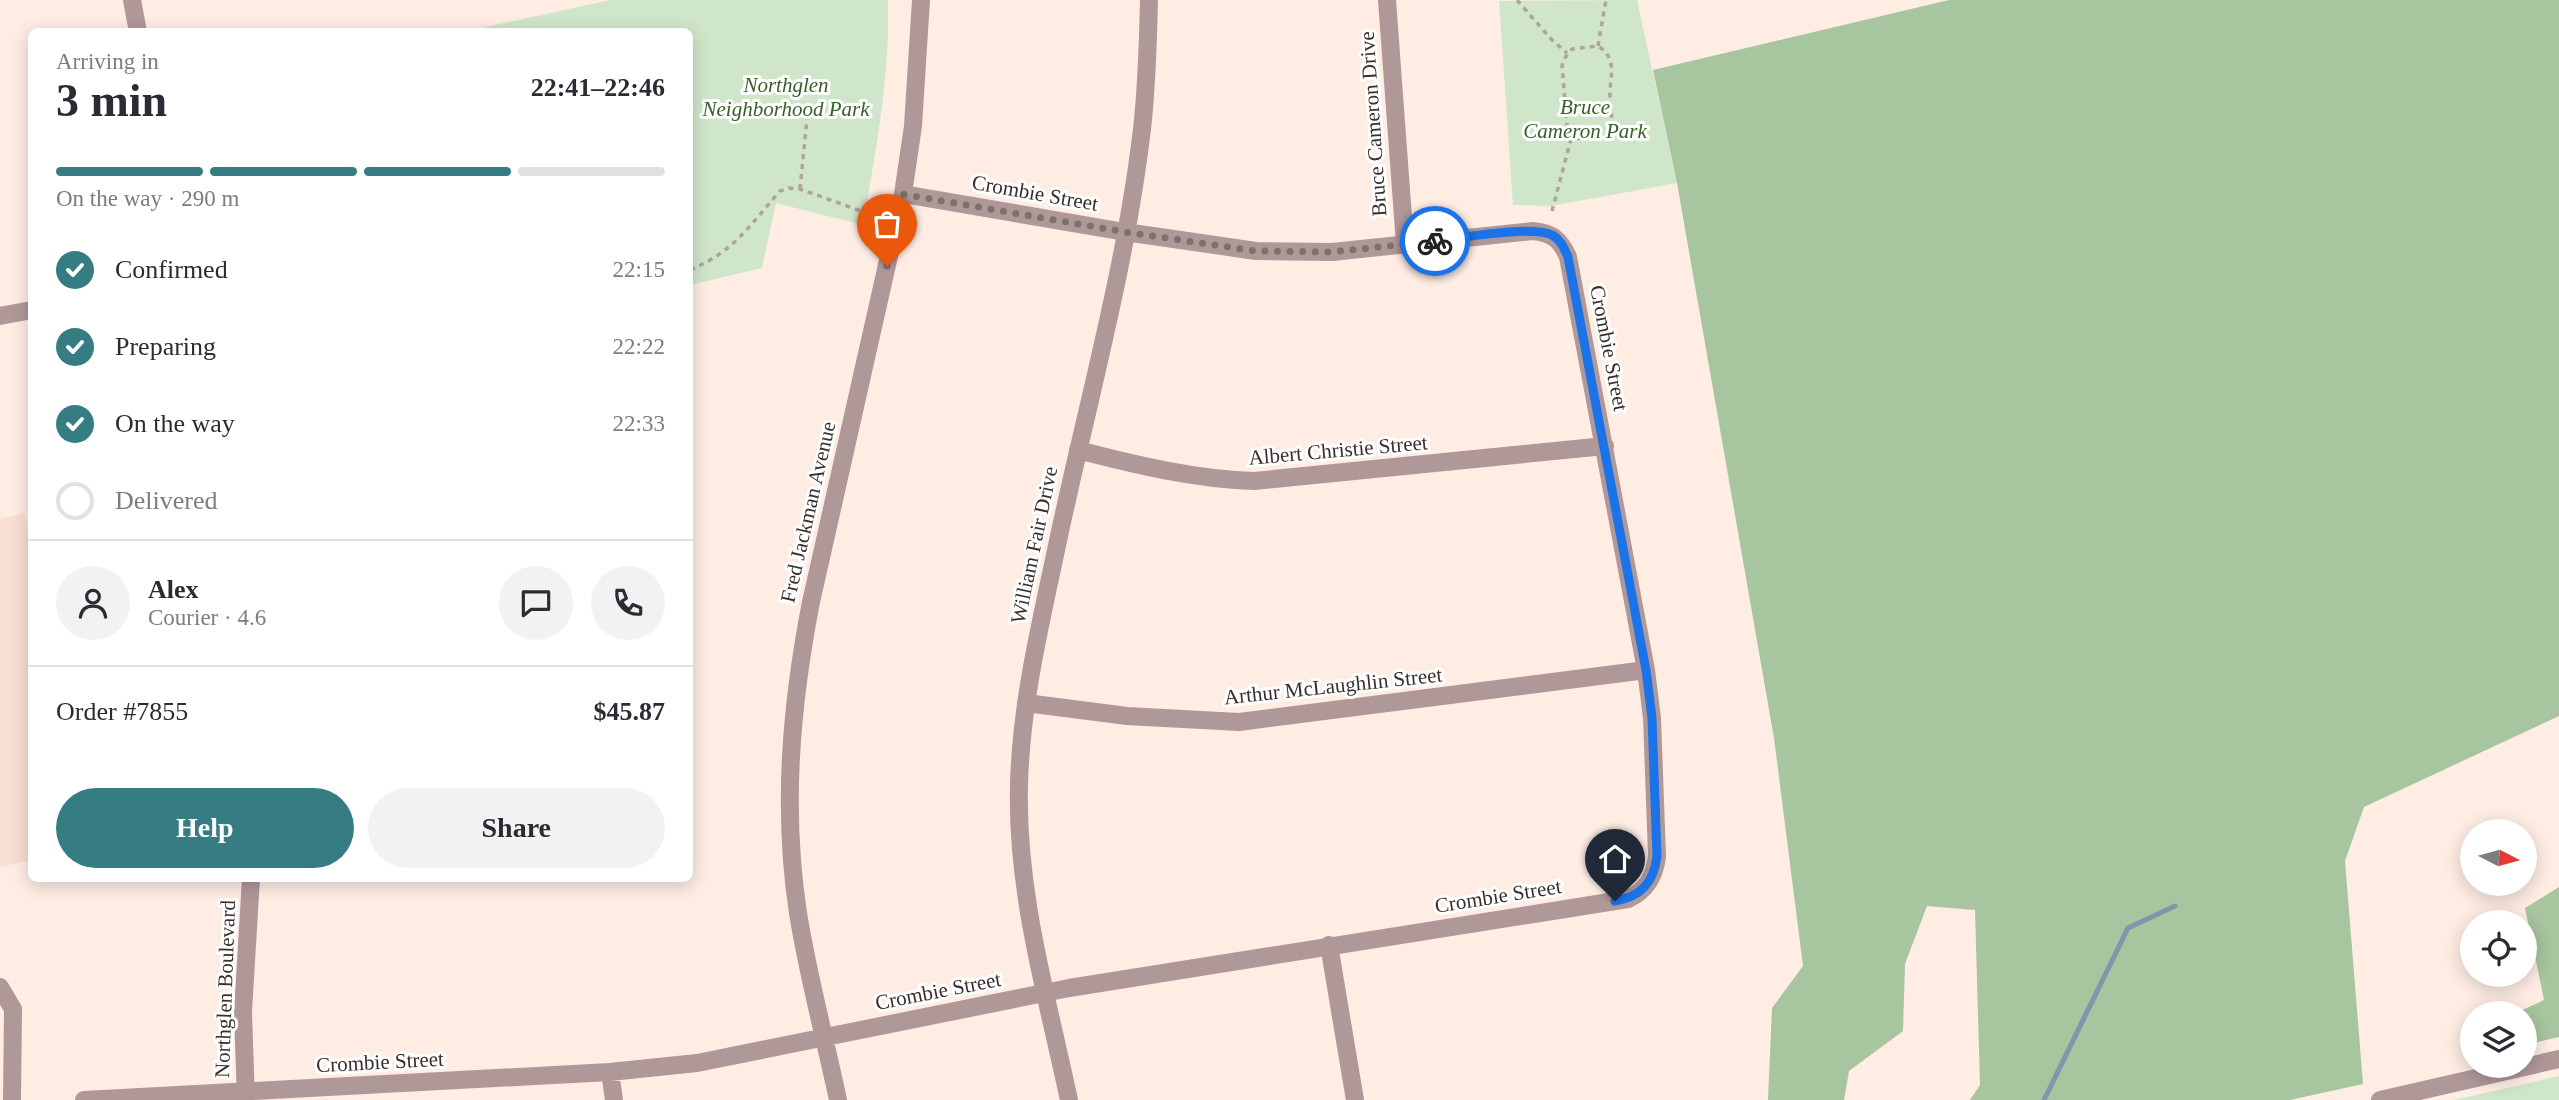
<!DOCTYPE html>
<html lang="en">
<head>
<meta charset="utf-8">
<style>
	:root { --surface:#fff; --page:#f2f2f3; --text:#2b2b33; --muted:#7c7c81; --line:#e1e1e2; --accent:#357d83 }
	body { margin:0; font-family:"Times New Roman",serif; background:var(--page); color:var(--text); height:100vh; display:flex; flex-direction:column; font-size:26px; white-space:nowrap }
	* { box-sizing:border-box; margin:0 }
	p { font-size:23px; color:var(--muted) }
	.icon { flex:none; width:38px; height:38px; fill:none; stroke:currentColor; stroke-width:2; stroke-linecap:round; stroke-linejoin:round }
	.map { position:relative; flex:1; overflow:hidden }
	.drawer { position:absolute; left:28px; top:28px; width:665px; height:854px; display:flex; flex-direction:column; background:var(--surface); border-radius:10px; box-shadow:0 4px 18px #0003 }
	.drawer>* { flex:none }
	.needle { width:46px; rotate:96deg }
	.controls { position:absolute; left:2460px; top:819px; display:grid; gap:14px }
	.controls a { display:grid; place-items:center; width:77px; height:77px; border-radius:50%; background:var(--surface); box-shadow:0 4px 18px #0003; font-size:35px }
	.pin { position:absolute; display:grid; place-items:center; width:60px; height:60px; color:#fff; margin:-72px -30px; border-radius:50% 50% 50% 0; rotate:-45deg; box-shadow:0 0 7px #0007 }
	.pin .icon { rotate:45deg }
	.courier { position:absolute; display:grid; place-items:center; width:70px; height:70px; margin:-35px; border:5px solid #1a73e8; border-radius:50%; background:#fff; color:#222; box-shadow:0 2px 9px #0007 }
	.headline em { font-style:normal; font-weight:700 }
	.headline div { display:flex; flex-direction:column-reverse }
	.headline { display:flex; align-items:center; justify-content:space-between; height:119px; padding:0 28px }
	h1 { font-size:46px; font-weight:700; line-height:52px }
	.bar { display:grid; grid-template-columns:repeat(4,1fr); gap:10px 7px; align-content:center; height:84px; padding:0 28px }
	.bar i { height:9px; border-radius:5px; background:var(--line) }
	.bar .active { background:var(--accent) }
	.bar p { grid-column:span 4 }
	.line { display:flex; align-items:center; gap:18px; padding:0 28px; border-top:2px solid var(--line) }
	.line div { flex:1 }
	.round { display:grid; place-items:center; flex:none; width:74px; height:74px; border-radius:37px; background:var(--page) }
	ol { padding:0 28px; list-style:none }
	li { display:flex; align-items:center; gap:21px; height:77px }
	li p { margin-inline-start:auto }
	li .icon { padding:7px; border-radius:50%; background:var(--accent); color:#fff; stroke-width:4 }
	li:last-child { color:var(--muted) }
	li i { width:38px; height:38px; border:4px solid var(--line); border-radius:50% }
	.action { display:flex; gap:14px; margin-top:auto; padding:14px 28px }
	.action a { flex:1; height:80px; border-radius:42px; background:var(--accent); color:#fff; font-size:28px; font-weight:700; line-height:80px; text-align:center }
	.action a+a { background:var(--page); color:var(--text) }
	.map>svg:first-child { display:block }
	.built { fill:#f8dfd3 }
	.green { fill:#d0e6ca }
	.forest { fill:#a7c59e }
	.lines { fill:none; stroke-linecap:round; stroke-linejoin:round }
	.stream { stroke:#7d97ad; stroke-width:5 }
	.path { stroke:#b0a29c; stroke-width:3.5; stroke-dasharray:5 5; stroke-linecap:butt }
	.minor { stroke:#b09899; stroke-width:18 }
	.tertiary { stroke:#b09899; stroke-width:18 }
	.done { stroke:#7c726c; stroke-width:7; stroke-dasharray:0 12.6 }
	.route { stroke:#1a73e8; stroke-width:9 }
	.labels { text-anchor:middle; dominant-baseline:central; stroke-width:6; stroke-linejoin:round; paint-order:stroke }
	.park-label { font-size:21px; font-style:italic; fill:#375f29; stroke:#fefefe }
	.street-label { font-size:21px; fill:#362f2c; stroke:#fefefe }
</style>
</head>
<body>
<div class="map">
<svg width="2559" height="1100" viewBox="0 0 2559 1100">
	<rect width="100%" height="100%" fill="#ffede4"/>
	<path class="built" d="M24 513 32 548 31 860 0 867V519Z"/>
	<path class="green" d="M610 0H888C890 76 876 150 863 225L776 203 762 268 690 285V32L468 31Z
		M1637 0 1677 183 1551 206 1513 205 1499 1Z
		M2559 1076V1100H2454Z"/>
	<path class="forest" d="M1949 0H2559V716L2364 807 2345 861 2363 1084 2290 1100H1970L1980 1085 1975 910 1927 906 1905 964 1903 1031 1849 1071 1844 1100H1768L1772 1008 1803 966 1774 738 1677 183 1653 70Z
		M2559 887V1037L2525 1045V1013H2516L2544 1000 2525 908Z"/>
	<g class="lines">
		<path class="stream" d="M2044 1100 2128 928 2175 906"/>
		<path class="path" d="M1517 0 1552 40 1567 53
			M1598 46 1606 0
			M800 189 808 109
			M1552 211 1571 139 1602 137 1610 133C1614 120 1610 111 1610 98 1609 78 1619 59 1598 46L1572 49 1564 59 1562 66 1567 125 1571 139
			M690 270C735 251 749 226 780 191L789 188 800 189 872 215"/>
		<path class="minor" d="M132 0 138 32
			M1387 0 1405 244
			M0 316 32 310
			M1078 450C1136 465 1194 479 1254 481L1605 446
			M1026 703 1127 716 1239 722 1646 670
			M1329 945 1355 1100
			M0 987 13 1009 12 1100
			M610 1072 614 1100
			M84 1100 610 1072 697 1063 1069 988 1628 899C1647 890 1655 876 1657 856L1652 718 1646 670 1568 257C1560 239 1552 233 1533 231L1332 252 1256 251 1125 232 903 194
			M246 1100 243 1012 251 878
			M838 1100C825 1038 808 976 798 913 782 808 791 705 811 602L903 194 913 126 921 0
			M1069 1100C1047 996 1016 892 1019 785 1021 700 1042 618 1059 536 1088 401 1126 266 1142 129 1147 86 1148 43 1149 0"/>
		<path class="tertiary" d="M2380 1100 2559 1059"/>
	</g>
	<g class="lines">
		<path class="done" d="M887 266 902 194 1125 232 1256 251 1332 252 1435 241"/>
		<path class="route" d="M1435 241C1461 238 1531 225 1552 235 1561 240 1564 248 1568 257L1646 670 1652 718 1657 856C1654 882 1641 897 1615 901"/>
	</g>
	<g class="labels">
		<g class="park-label">
			<text x="786" y="85">Northglen<tspan x="786" dy="24">Neighborhood Park</tspan></text>
			<text x="1585" y="107">Bruce<tspan x="1585" dy="24">Cameron Park</tspan></text>
		</g>
		<g class="street-label">
			<text transform="translate(1373 124) rotate(-94)">Bruce Cameron Drive</text>
			<text transform="translate(1035 193) rotate(10)">Crombie Street</text>
			<text transform="translate(1609 348) rotate(79)">Crombie Street</text>
			<text transform="translate(1338 450) rotate(-5)">Albert Christie Street</text>
			<text transform="translate(808 512) rotate(-77)">Fred Jackman Avenue</text>
			<text transform="translate(1034 545) rotate(-78)">William Fair Drive</text>
			<text transform="translate(1333 686) rotate(-6)">Arthur McLaughlin Street</text>
			<text transform="translate(1498 896) rotate(-9)">Crombie Street</text>
			<text transform="translate(225 989) rotate(-88)">Northglen Boulevard</text>
			<text transform="translate(938 991) rotate(-11)">Crombie Street</text>
			<text transform="translate(380 1062) rotate(-3)">Crombie Street</text>
		</g>
	</g>
</svg>
<div class="controls">
<a><svg class="needle" viewBox="-14 -14 28 28"><path d="M0-13l5 13h-10z" fill="#e53935"/><path d="M0 13l5-13h-10z" fill="#7c7c81"/></svg></a>
<a><svg class="icon" aria-label="locate" viewBox="0 0 24 24"><circle cx="12" cy="12" r="6"/><path d="M12 2v4M12 18v4M2 12h4M18 12h4"/></svg></a>
<a><svg class="icon" aria-label="layers" viewBox="0 0 24 24"><path d="M12 4l9 5-9 5-9-5zM3 14l9 5 9-5"/></svg></a>
</div>
<div class="pin" style="left:887px;top:266px;background:#ea580c"><svg class="icon" aria-label="bag" viewBox="0 0 24 24"><path d="M5 8h14l-1 12H6zM9 8a3 3 0 0 1 6 0"/></svg></div>
<div class="pin" style="left:1615px;top:901px;background:#1f2937"><svg class="icon" aria-label="home" viewBox="0 0 24 24"><path d="M3 11l9-7 9 7M6 9v11h12V9"/></svg></div>
<div class="courier" style="left:1435px;top:241px"><svg class="icon" aria-label="bike" viewBox="0 0 24 24"><circle cx="6" cy="16" r="4"/><circle cx="18" cy="16" r="4"/><path d="M6 16l4-8h5l3 8M10 8l3 8H6M13 5h3"/></svg></div>
<section class="drawer">
<div class="headline"><div><h1>3 min</h1><p>Arriving in</p></div><em>22:41–22:46</em></div>
<div class="bar"><i class="active"></i><i class="active"></i><i class="active"></i><i></i><p>On the way · 290 m</p></div>
<ol>
<li><svg class="icon" aria-label="check" viewBox="0 0 24 24"><path d="M5 12l5 5 9-10"/></svg>Confirmed<p>22:15</p></li>
<li><svg class="icon" aria-label="check" viewBox="0 0 24 24"><path d="M5 12l5 5 9-10"/></svg>Preparing<p>22:22</p></li>
<li><svg class="icon" aria-label="check" viewBox="0 0 24 24"><path d="M5 12l5 5 9-10"/></svg>On the way<p>22:33</p></li>
<li><i></i>Delivered</li>
</ol>
<div class="line" style="height:126px"><a class="round"><svg class="icon" aria-label="person" viewBox="0 0 24 24"><circle cx="12" cy="8" r="4"/><path d="M4 21q1-7 8-7t8 7"/></svg></a><div><b>Alex</b><p>Courier · 4.6</p></div><a class="round"><svg class="icon" aria-label="chat" viewBox="0 0 24 24"><path d="M4 5h16v11H9l-5 4z"/></svg></a><a class="round"><svg class="icon" aria-label="phone" viewBox="0 0 24 24"><path d="M5 4h4l2 5-3 2q2 4 5 5l2-3 5 2v4C11 20 4 13 5 4z"/></svg></a></div>
<div class="line" style="height:91px"><div>Order #7855</div><b>$45.87</b></div>
<div class="action"><a>Help</a><a>Share</a></div>
</section>
</div>
</body>
</html>
